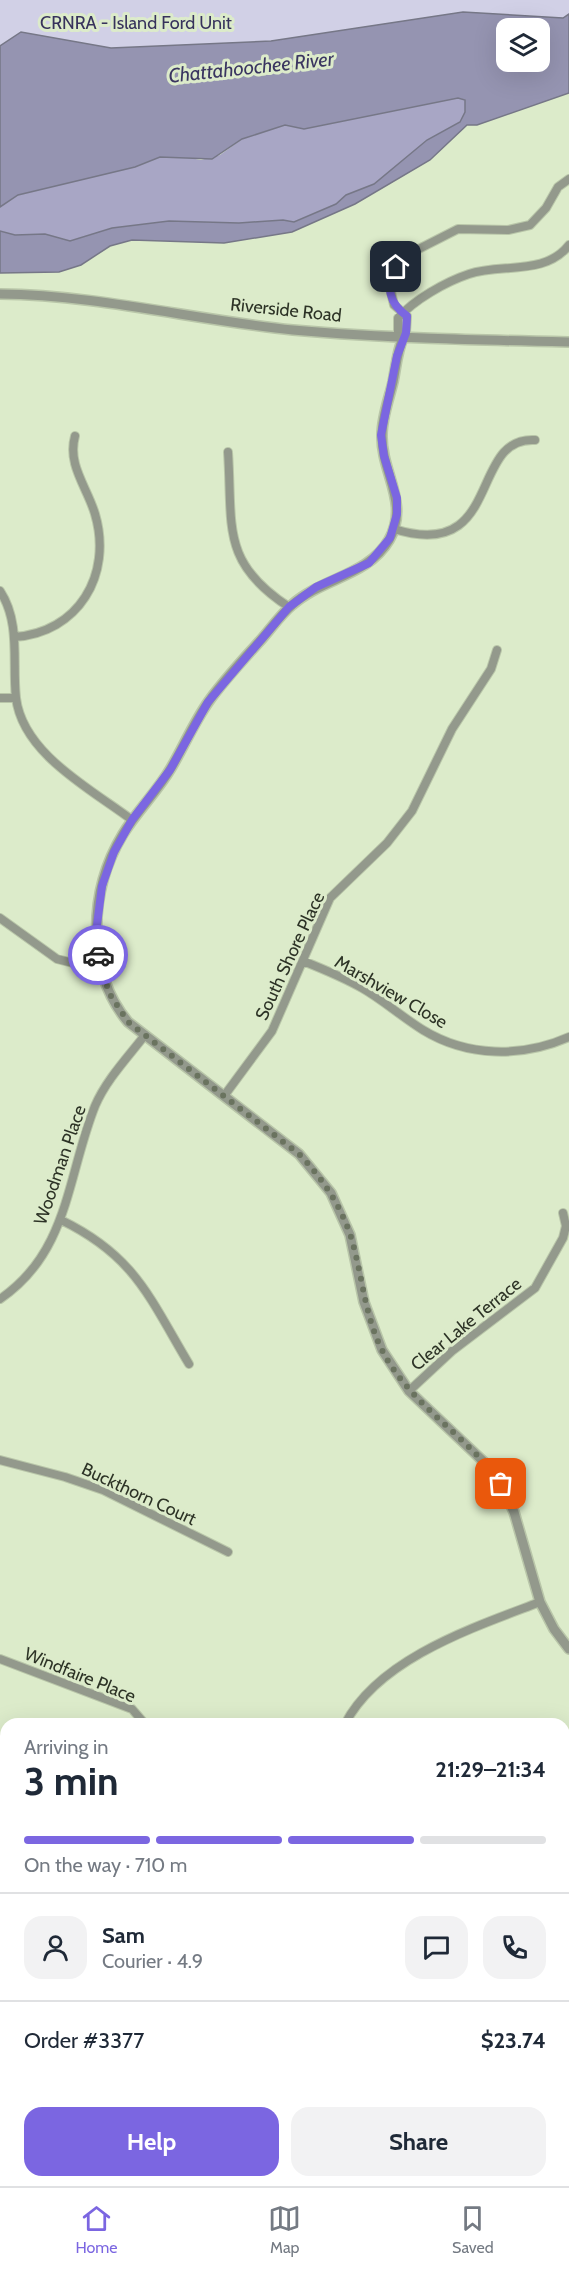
<!DOCTYPE html>
<html lang="en">
<head>
<meta charset="utf-8">
<style>
	:root { --surface:#fff; --page:#f2f2f3; --text:#1f2937; --muted:#747a83; --line:#e0e1e3; --accent:#7b66e1 }
	body { margin:0; font-family:Cabin,sans-serif; background:var(--page); color:var(--text); height:100vh; display:flex; flex-direction:column; font-size:22px; white-space:nowrap }
	* { box-sizing:border-box; margin:0 }
	p { font-size:20px; color:var(--muted) }
	.icon { flex:none; width:33px; height:33px; fill:none; stroke:currentColor; stroke-width:2; stroke-linecap:round; stroke-linejoin:round }
	.map { position:relative; flex:1; overflow:hidden }
	.drawer { position:absolute; left:0px; top:1718px; width:570px; height:470px; display:flex; flex-direction:column; background:var(--surface); border-radius:18px 18px 0 0; box-shadow:0 6px 24px #0002 }
	.drawer>* { flex:none }
	.controls { position:absolute; left:496px; top:18px; display:grid; gap:12px }
	.controls a { display:grid; place-items:center; width:54px; height:54px; border-radius:12px; background:var(--surface); box-shadow:0 6px 24px #0002; font-size:30px }
	.pin { position:absolute; display:grid; place-items:center; width:51px; height:51px; color:#fff; margin:-26px; border-radius:12px; box-shadow:0 3px 9px #0006 }
	.courier { position:absolute; display:grid; place-items:center; width:60px; height:60px; margin:-30px; border:4px solid #7b66e1; border-radius:50%; background:#fff; color:#222; box-shadow:0 2px 8px #0007 }
	.summary em { font-style:normal; font-weight:700 }
	.summary div { display:flex; flex-direction:column-reverse }
	.summary { display:flex; align-items:center; justify-content:space-between; height:102px; padding:0 24px }
	h1 { font-size:39px; font-weight:700; line-height:45px }
	.bar { display:grid; grid-template-columns:repeat(4,1fr); gap:9px 6px; align-content:center; height:72px; padding:0 24px }
	.bar i { height:8px; border-radius:4px; background:var(--line) }
	.bar .current { background:var(--accent) }
	.bar p { grid-column:span 4 }
	.line { display:flex; align-items:center; gap:15px; padding:0 24px; border-top:2px solid var(--line) }
	.line div { flex:1 }
	.round { display:grid; place-items:center; flex:none; width:63px; height:63px; border-radius:18px; background:var(--page) }
	.primary-button { display:flex; gap:12px; margin-top:auto; padding:12px 24px }
	.primary-button a { flex:1; height:69px; border-radius:18px; background:var(--accent); color:#fff; font-size:24px; font-weight:700; line-height:69px; text-align:center }
	.primary-button a+a { background:var(--page); color:var(--text) }
	.tab-bar { display:flex; justify-content:space-around; align-items:center; height:84px; border-top:2px solid var(--line); background:var(--surface); font-size:16px; color:var(--muted) }
	.tab-bar a { display:grid; justify-items:center; gap:3px }
	.tab-bar .current { color:var(--accent) }
	.map>svg:first-child { display:block }
	.green { fill:#d1d0e6 }
	.forest { fill:#a8a6c5 }
	.water { fill:#9594b1; stroke:#767787; stroke-width:1.5; fill-rule:evenodd }
	.lines { fill:none; stroke-linecap:round; stroke-linejoin:round }
	.minor-casing { stroke:#b9c6a9; stroke-width:10 }
	.tertiary-casing { stroke:#b9c6a9; stroke-width:12 }
	.minor { stroke:#93998c; stroke-width:8 }
	.tertiary { stroke:#93998c; stroke-width:9 }
	.done { stroke:#6a735f; stroke-width:6; stroke-dasharray:0 10.8 }
	.route { stroke:#7b66e1; stroke-width:8 }
	.labels { text-anchor:middle; dominant-baseline:central; stroke-width:6; stroke-linejoin:round; paint-order:stroke }
	.park-label { font-size:18px; fill:#37325c; stroke:#dcebca }
	.street-label { font-size:18px; fill:#2d3326; stroke:#dcebca }
	.water-label { font-size:20px; font-style:italic; fill:#3a3560; stroke:#dcebca }
</style>
</head>
<body>
<div class="map">
<svg width="569" height="2186" viewBox="0 0 569 2186">
	<rect width="100%" height="100%" fill="#dcebca"/>
	<path class="green" d="M0 0H569V14L563 18 463 12 271 41 111 48 21 32 0 46Z"/>
	<path class="forest" d="M458 98 465 100V112L461 122 427 140 374 184 346 195 336 204 294 222 283 220 239 223 169 221 112 228 70 241 45 234 15 235 0 231V207L18 195 135 167 160 157 178 156 201 160 220 155 242 139 285 125 304 129Z"/>
	<path class="water" d="M463 12 563 18 569 14V93L477 125H467L430 160 355 204 292 232 224 243 132 240 110 246 81 265 59 272 0 273V231L15 235 45 234 70 241 112 228 169 221 239 223 283 220 294 222 336 204 346 195 374 184 427 140 460 122 465 112V100L458 98 304 129 285 125 242 139 212 159 160 157 135 167 18 195 0 207V46L21 32 111 48 271 41ZM507 28H540V62H507Z"/>
	<g class="lines">
		<defs>
			<path id="minor" d="M403 338 406 333 407 316 394 305 389 283 403 257 458 229 508 230 530 225 546 208 558 187 569 179
				M403 338 398 333V318C414 300 445 282 469 274 501 263 545 276 569 245
				M228 452C233 526 220 562 289 607
				M394 529C504 563 468 436 535 440
				M0 591C21 623 12 662 16 698 23 754 91 789 132 820
				M14 637C78 633 113 575 95 514 87 487 67 465 75 436
				M0 698H16
				M0 918 57 959 73 963 100 965
				M303 961C323 969 343 977 362 988 383 1000 402 1017 423 1030 467 1057 522 1058 569 1037
				M224 1096 272 1031 330 898 387 843 412 811 452 729 491 669 497 650
				M61 1220C135 1256 149 1297 189 1364
				M0 1299C69 1252 67 1176 95 1106 106 1080 128 1057 145 1035
				M409 1391 452 1351 535 1288 563 1238 566 1226 563 1213
				M0 1460 65 1477 103 1490 228 1552
				M0 1659 132 1709 145 1724
				M345 1724C379 1658 475 1627 540 1602
				M0 1933 6 1938
				M564 2059 569 2039
				M564 2158H569
				M0 2186 6 2169
				M86 2186 88 2181
				M293 2186 294 2181
				M557 2186 559 2181"/>
			<path id="tertiary" d="M0 294C98 295 195 320 293 330 384 338 477 340 569 342
				M403 338C397 352 396 367 393 382 389 399 382 417 382 435 381 473 410 503 389 540 368 576 322 578 292 605 280 615 270 630 259 642 242 661 224 680 209 701 194 722 184 746 171 768 157 792 137 811 123 834 89 890 85 970 128 1022L299 1154 331 1193 350 1235 364 1302 382 1350 409 1391 484 1462 501 1484 514 1512 540 1602 554 1629 569 1649"/>
		</defs>
		<use href="#minor" class="minor-casing"/>
		<use href="#tertiary" class="tertiary-casing"/>
		<use href="#minor" class="minor"/>
		<use href="#tertiary" class="tertiary"/>
	</g>
	<g class="lines">
		<path class="done" d="M98 955 109 993 128 1022 299 1154C322 1178 339 1203 350 1234 364 1278 364 1324 390 1364 420 1411 470 1439 501 1484"/>
		<path class="route" d="M98 955 96 933 102 886 114 852 132 820 170 770 208 702 289 607 316 587 369 563 390 538 397 514V498L384 456 381 435 397 356 406 333 407 316C389 303 385 286 396 267"/>
	</g>
	<g class="labels">
		<g class="park-label">
			<text x="136" y="23">CRNRA - Island Ford Unit</text>
		</g>
		<g class="street-label">
			<text transform="translate(286 310) rotate(6)">Riverside Road</text>
			<text transform="translate(290 956) rotate(-65)">South Shore Place</text>
			<text transform="translate(391 992) rotate(30)">Marshview Close</text>
			<text transform="translate(60 1165) rotate(-71)">Woodman Place</text>
			<text transform="translate(466 1324) rotate(-39)">Clear Lake Terrace</text>
			<text transform="translate(139 1494) rotate(25)">Buckthorn Court</text>
			<text transform="translate(80 1675) rotate(22)">Windfaire Place</text>
		</g>
		<g class="water-label">
			<text transform="translate(251 67) rotate(-6)">Chattahoochee River</text>
		</g>
	</g>
</svg>
<div class="controls">
<a><svg class="icon" aria-label="layers" viewBox="0 0 24 24"><path d="M12 4l9 5-9 5-9-5zM3 14l9 5 9-5"/></svg></a>
</div>
<div class="pin" style="left:501px;top:1484px;background:#ea580c"><svg class="icon" aria-label="bag" viewBox="0 0 24 24"><path d="M5 8h14l-1 12H6zM9 8a3 3 0 0 1 6 0"/></svg></div>
<div class="pin" style="left:396px;top:267px;background:#1f2937"><svg class="icon" aria-label="home" viewBox="0 0 24 24"><path d="M3 11l9-7 9 7M6 9v11h12V9"/></svg></div>
<div class="courier" style="left:98px;top:955px"><svg class="icon" aria-label="car" viewBox="0 0 24 24"><path d="M5 17H2v-5l4-1 3-4h7l3 4 3 1v5h-3M9 17h6M6 11h13"/><circle cx="7" cy="17" r="2"/><circle cx="17" cy="17" r="2"/></svg></div>
<section class="drawer">
<div class="summary"><div><h1>3 min</h1><p>Arriving in</p></div><em>21:29–21:34</em></div>
<div class="bar"><i class="current"></i><i class="current"></i><i class="current"></i><i></i><p>On the way · 710 m</p></div>
<div class="line" style="height:108px"><a class="round"><svg class="icon" aria-label="person" viewBox="0 0 24 24"><circle cx="12" cy="8" r="4"/><path d="M4 21q1-7 8-7t8 7"/></svg></a><div><b>Sam</b><p>Courier · 4.9</p></div><a class="round"><svg class="icon" aria-label="chat" viewBox="0 0 24 24"><path d="M4 5h16v11H9l-5 4z"/></svg></a><a class="round"><svg class="icon" aria-label="phone" viewBox="0 0 24 24"><path d="M5 4h4l2 5-3 2q2 4 5 5l2-3 5 2v4C11 20 4 13 5 4z"/></svg></a></div>
<div class="line" style="height:78px"><div>Order #3377</div><b>$23.74</b></div>
<div class="primary-button"><a>Help</a><a>Share</a></div>
</section>
</div>
<nav class="tab-bar">
<a class="current"><svg class="icon" aria-label="home" viewBox="0 0 24 24"><path d="M3 11l9-7 9 7M6 9v11h12V9"/></svg>Home</a>
<a><svg class="icon" aria-label="map" viewBox="0 0 24 24"><path d="M3 6l6-2 6 2 6-2v14l-6 2-6-2-6 2zM9 4v14M15 6v14"/></svg>Map</a>
<a><svg class="icon" aria-label="saved" viewBox="0 0 24 24"><path d="M7 4h10v16l-5-4-5 4z"/></svg>Saved</a>
</nav>
</body>
</html>
